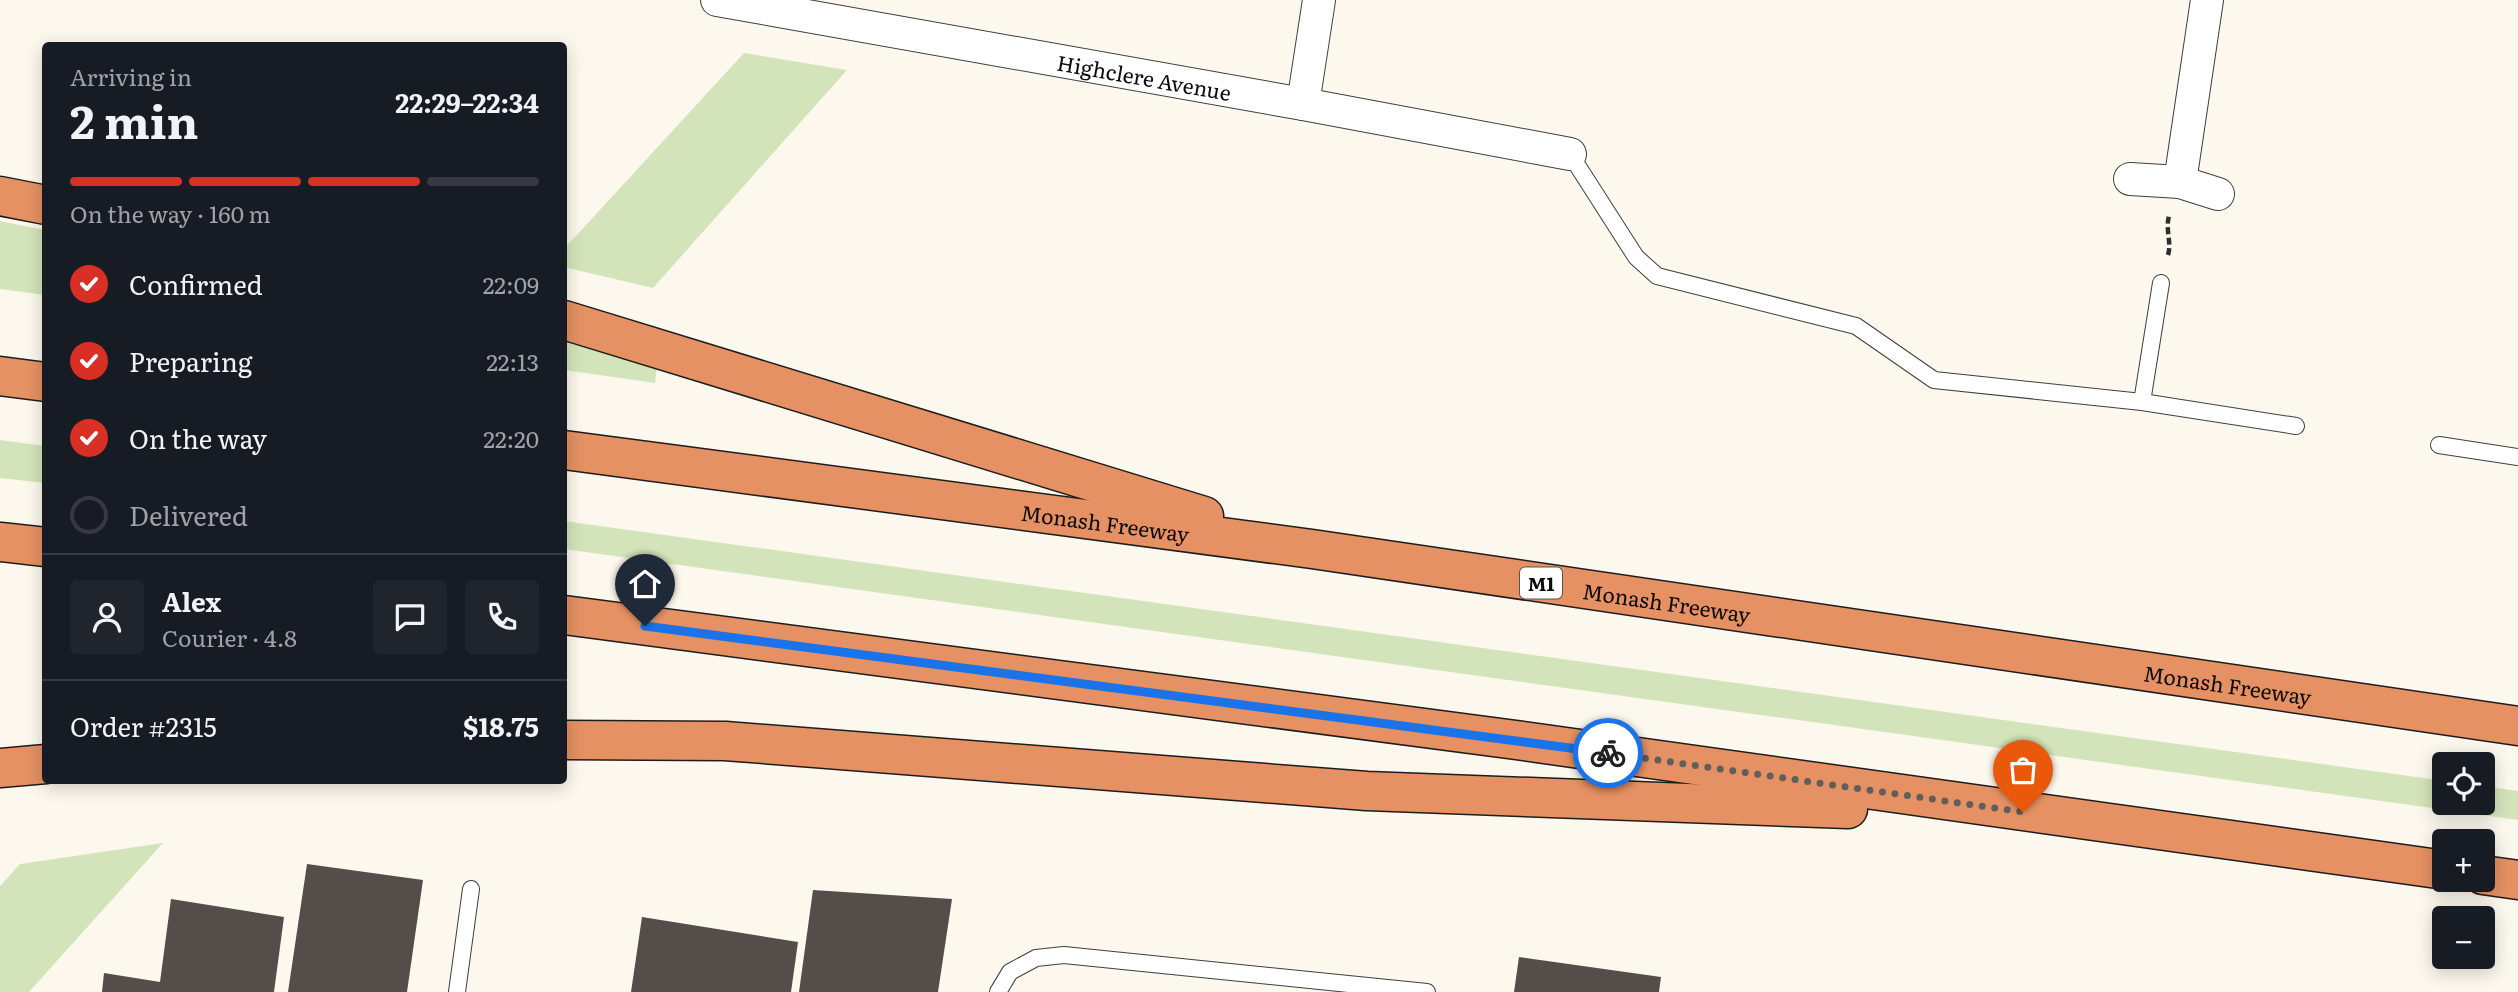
<!DOCTYPE html>
<html lang="en">
<head>
<meta charset="utf-8">
<style>
	:root { --surface:#171b24; --page:#20242c; --text:#f1f3f6; --muted:#9ea1a6; --line:#363941; --accent:#d93025 }
	body { margin:0; font-family:Literata,serif; background:var(--page); color:var(--text); height:100vh; display:flex; flex-direction:column; font-size:26px; white-space:nowrap }
	* { box-sizing:border-box; margin:0 }
	p { font-size:23px; color:var(--muted) }
	.icon { flex:none; width:38px; height:38px; fill:none; stroke:currentColor; stroke-width:2; stroke-linecap:round; stroke-linejoin:round }
	.map { position:relative; flex:1; overflow:hidden }
	.details { position:absolute; left:42px; top:42px; width:525px; height:742px; display:flex; flex-direction:column; background:var(--surface); border-radius:7px; box-shadow:0 4px 18px #0003 }
	.details>* { flex:none }
	.controls { position:absolute; left:2432px; top:752px; display:grid; gap:14px }
	.controls a { display:grid; place-items:center; width:63px; height:63px; border-radius:7px; background:var(--surface); box-shadow:0 4px 18px #0003; font-size:35px }
	.pin { position:absolute; display:grid; place-items:center; width:60px; height:60px; color:#fff; margin:-72px -30px; border-radius:50% 50% 50% 0; rotate:-45deg; box-shadow:0 0 7px #0007 }
	.pin .icon { rotate:45deg }
	.courier { position:absolute; display:grid; place-items:center; width:70px; height:70px; margin:-35px; border:5px solid #1a73e8; border-radius:50%; background:#fff; color:#222; box-shadow:0 2px 9px #0007 }
	.overview em { font-style:normal; font-weight:700 }
	.overview div { display:flex; flex-direction:column-reverse }
	.overview { display:flex; align-items:center; justify-content:space-between; height:119px; padding:0 28px }
	h1 { font-size:46px; font-weight:700; line-height:52px }
	.bar { display:grid; grid-template-columns:repeat(4,1fr); gap:10px 7px; align-content:center; height:84px; padding:0 28px }
	.bar i { height:9px; border-radius:5px; background:var(--line) }
	.bar .current { background:var(--accent) }
	.bar p { grid-column:span 4 }
	.line { display:flex; align-items:center; gap:18px; padding:0 28px; border-top:2px solid var(--line) }
	.line div { flex:1 }
	.round { display:grid; place-items:center; flex:none; width:74px; height:74px; border-radius:7px; background:var(--page) }
	ol { padding:0 28px; list-style:none }
	li { display:flex; align-items:center; gap:21px; height:77px }
	li p { margin-inline-start:auto }
	li .icon { padding:7px; border-radius:50%; background:var(--accent); color:#fff; stroke-width:4 }
	li:last-child { color:var(--muted) }
	li i { width:38px; height:38px; border:4px solid var(--line); border-radius:50% }
	.map>svg:first-child { display:block }
	.green { fill:#d4e4ba }
	.building { fill:#544d4a }
	.lines { fill:none; stroke-linecap:round; stroke-linejoin:round }
	.lane-casing { stroke:#3f3f3f; stroke-width:18 }
	.street-casing { stroke:#3f3f3f; stroke-width:34 }
	.highway-casing { stroke:#1d1d1d; stroke-width:41 }
	.path { stroke:#2e2e2e; stroke-width:4.5; stroke-dasharray:7 3.5; stroke-linecap:butt }
	.lane { stroke:#fff; stroke-width:16 }
	.street { stroke:#fff; stroke-width:32 }
	.highway { stroke:#e59163; stroke-width:38 }
	.done { stroke:#605f5b; stroke-width:7; stroke-dasharray:0 12.6 }
	.route { stroke:#1a73e8; stroke-width:9 }
	.labels { text-anchor:middle; dominant-baseline:central; stroke-width:7; stroke-linejoin:round; paint-order:stroke }
	.shield { fill:#fff; stroke:#555; stroke-width:2 }
	.shield-label { font-size:19px; font-weight:bold; fill:#0c0c0c }
	.street-label { font-size:21px; fill:#0c0c0c; stroke:#fff }
</style>
</head>
<body>
<div class="map">
<svg width="2518" height="992" viewBox="0 0 2518 992">
	<rect width="100%" height="100%" fill="#fdf8ed"/>
	<path class="green" d="M744 53 847 70 653 288 564 267V249Z
		M0 221 45 230V295L0 289Z
		M564 339 658 360 655 383 564 370Z
		M0 440 45 446V483L0 478Z
		M564 521 2445 781V803H2483V786L2518 791V820L564 549Z
		M163 843 29 992H0V886L20 864Z"/>
	<path class="building" d="M307 864 423 880 407 992H288Z
		M813 890 952 899 938 992H799Z
		M171 899 284 917 274 992H102L104 973 160 982Z
		M642 917 798 942 791 992H631Z
		M1519 957 1661 977 1659 992H1514Z"/>
	<g class="lines">
		<defs>
			<path id="lane" d="M1570 154 1636 257 1657 276 1856 326 1934 380 2142 402 2161 283
				M2142 402 2296 426
				M2439 445 2518 457
				M457 992 471 889
				M998 992 1010 972 1036 958 1064 955 1427 992"/>
			<g id="street">
				<path id="s1" d="M717 0 1303 104 1570 154"/>
				<path d="M1303 104 1319 0"/>
				<path d="M2130 179 2180 182 2218 194"/>
				<path d="M2180 182 2207 0"/>
			</g>
			<g id="highway">
				<path d="M0 196 46 205"/>
				<path d="M564 320 1204 516"/>
				<path d="M0 376 46 382"/>
				<path id="s2" d="M564 450 1312 549 2518 726"/>
				<path d="M0 542 46 547"/>
				<path d="M564 615 1516 740 2445 870"/>
				<path d="M564 740 725 741 1367 791 1848 809"/>
				<path d="M0 768 46 764"/>
				<path d="M2483 875 2518 880"/>
			</g>
		</defs>
		<use href="#lane" class="lane-casing"/>
		<use href="#street" class="street-casing"/>
		<use href="#highway" class="highway-casing"/>
		<path class="path" d="M2168 255C2172 242 2165 230 2169 216"/>
		<use href="#lane" class="lane"/>
		<use href="#street" class="street"/>
		<use href="#highway" class="highway"/>
	</g>
	<g class="lines">
		<path class="done" d="M1608 753 2023 812"/>
		<path class="route" d="M645 626 1608 753"/>
	</g>
	<g class="labels">
		<rect class="shield" x="1520" y="567.5" width="42" height="31" rx="5"/>
		<g class="shield-label">
			<text x="1541" y="583">M1</text>
		</g>
		<g class="street-label">
			<text stroke="none"><textPath href="#s1" startOffset="434">Highclere Avenue</textPath></text>
			<text stroke="none"><textPath href="#s2" startOffset="546">Monash Freeway</textPath></text>
			<text stroke="none"><textPath href="#s2" startOffset="1113">Monash Freeway</textPath></text>
			<text stroke="none"><textPath href="#s2" startOffset="1680">Monash Freeway</textPath></text>
		</g>
	</g>
</svg>
<div class="controls">
<a><svg class="icon" aria-label="locate" viewBox="0 0 24 24"><circle cx="12" cy="12" r="6"/><path d="M12 2v4M12 18v4M2 12h4M18 12h4"/></svg></a>
<a>+</a>
<a>−</a>
</div>
<div class="pin" style="left:2023px;top:812px;background:#ea580c"><svg class="icon" aria-label="bag" viewBox="0 0 24 24"><path d="M5 8h14l-1 12H6zM9 8a3 3 0 0 1 6 0"/></svg></div>
<div class="pin" style="left:645px;top:626px;background:#1f2937"><svg class="icon" aria-label="home" viewBox="0 0 24 24"><path d="M3 11l9-7 9 7M6 9v11h12V9"/></svg></div>
<div class="courier" style="left:1608px;top:753px"><svg class="icon" aria-label="bike" viewBox="0 0 24 24"><circle cx="6" cy="16" r="4"/><circle cx="18" cy="16" r="4"/><path d="M6 16l4-8h5l3 8M10 8l3 8H6M13 5h3"/></svg></div>
<section class="details">
<div class="overview"><div><h1>2 min</h1><p>Arriving in</p></div><em>22:29–22:34</em></div>
<div class="bar"><i class="current"></i><i class="current"></i><i class="current"></i><i></i><p>On the way · 160 m</p></div>
<ol>
<li><svg class="icon" aria-label="check" viewBox="0 0 24 24"><path d="M5 12l5 5 9-10"/></svg>Confirmed<p>22:09</p></li>
<li><svg class="icon" aria-label="check" viewBox="0 0 24 24"><path d="M5 12l5 5 9-10"/></svg>Preparing<p>22:13</p></li>
<li><svg class="icon" aria-label="check" viewBox="0 0 24 24"><path d="M5 12l5 5 9-10"/></svg>On the way<p>22:20</p></li>
<li><i></i>Delivered</li>
</ol>
<div class="line" style="height:126px"><a class="round"><svg class="icon" aria-label="person" viewBox="0 0 24 24"><circle cx="12" cy="8" r="4"/><path d="M4 21q1-7 8-7t8 7"/></svg></a><div><b>Alex</b><p>Courier · 4.8</p></div><a class="round"><svg class="icon" aria-label="chat" viewBox="0 0 24 24"><path d="M4 5h16v11H9l-5 4z"/></svg></a><a class="round"><svg class="icon" aria-label="phone" viewBox="0 0 24 24"><path d="M5 4h4l2 5-3 2q2 4 5 5l2-3 5 2v4C11 20 4 13 5 4z"/></svg></a></div>
<div class="line" style="height:91px"><div>Order #2315</div><b>$18.75</b></div>
</section>
</div>
</body>
</html>
